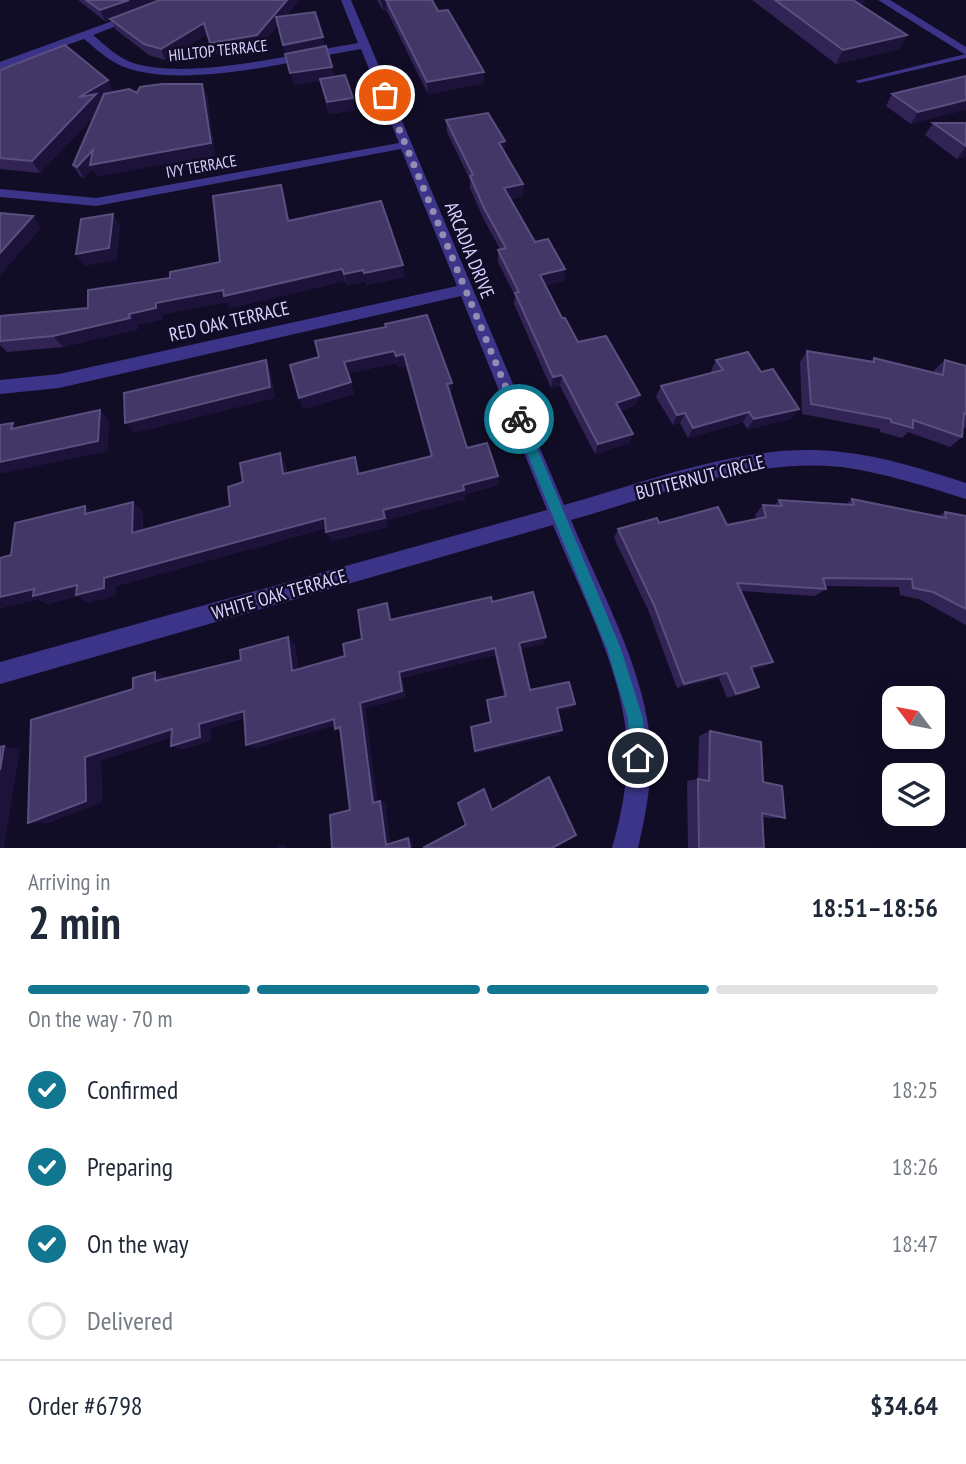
<!DOCTYPE html>
<html lang="en">
<head>
<meta charset="utf-8">
<style>
	:root { --surface:#fff; --page:#f2f2f3; --text:#1f2937; --muted:#747a83; --line:#e0e1e3; --accent:#117790 }
	body { margin:0; font-family:"PT Sans Narrow",sans-serif; background:var(--page); color:var(--text); height:100vh; display:flex; flex-direction:column; font-size:26px; white-space:nowrap }
	* { box-sizing:border-box; margin:0 }
	p { font-size:23px; color:var(--muted) }
	.icon { flex:none; width:38px; height:38px; fill:none; stroke:currentColor; stroke-width:2; stroke-linecap:round; stroke-linejoin:round }
	.map { position:relative; height:848px; overflow:hidden }
	.details { display:flex; flex-direction:column; background:var(--surface); flex:1 }
	.details>* { flex:none }
	.needle { width:46px; rotate:302deg }
	.tools { position:absolute; left:882px; top:686px; display:grid; gap:14px }
	.tools a { display:grid; place-items:center; width:63px; height:63px; border-radius:14px; background:var(--surface); box-shadow:0 7px 28px #0002; font-size:35px }
	.pin { position:absolute; display:grid; place-items:center; width:60px; height:60px; color:#fff; margin:-30px; border:4px solid #fff; border-radius:50%; box-shadow:0 2px 7px #0007 }
	.courier { position:absolute; display:grid; place-items:center; width:70px; height:70px; margin:-35px; border:5px solid #117790; border-radius:50%; background:#fff; color:#222; box-shadow:0 2px 9px #0007 }
	.head em { font-style:normal; font-weight:800 }
	.head div { display:flex; flex-direction:column-reverse }
	.head { display:flex; align-items:center; justify-content:space-between; height:119px; padding:0 28px }
	h1 { font-size:46px; font-weight:800; line-height:52px }
	.bar { display:grid; grid-template-columns:repeat(4,1fr); gap:10px 7px; align-content:center; height:84px; padding:0 28px }
	.bar i { height:9px; border-radius:5px; background:var(--line) }
	.bar .on { background:var(--accent) }
	.bar p { grid-column:span 4 }
	.line { display:flex; align-items:center; gap:18px; padding:0 28px; border-top:2px solid var(--line) }
	.line div { flex:1 }
	ol { padding:0 28px; list-style:none }
	li { display:flex; align-items:center; gap:21px; height:77px }
	li p { margin-inline-start:auto }
	li .icon { padding:7px; border-radius:50%; background:var(--accent); color:#fff; stroke-width:4 }
	li:last-child { color:var(--muted) }
	li i { width:38px; height:38px; border:4px solid var(--line); border-radius:50% }
	.map>svg:first-child { display:block }
	.lines { fill:none; stroke-linecap:round; stroke-linejoin:round }
	.service { fill:#3b3488; fill-rule:evenodd }
	.minor { fill:#3b3488; fill-rule:evenodd }
	.wall { fill:#312455 }
	.shaded-wall { fill:#1d133a }
	.building { fill:#433767; stroke:#5a4f7f; stroke-width:2 }
	.route { fill:#117790 }
	.done { stroke:#938cb3; stroke-width:7; stroke-dasharray:0 12.6 }
	.labels { text-anchor:middle; dominant-baseline:central; stroke-width:5; stroke-linejoin:round; paint-order:stroke }
	.far-street-label { font-size:16px; fill:#d9d1ff; stroke:#120d26 }
	.street-label { font-size:19px; fill:#d9d1ff; stroke:#120d26 }
</style>
</head>
<body>
<div class="map">
<svg width="966" height="848" viewBox="0 0 966 848">
	<rect width="100%" height="100%" fill="#120d26"/>
	<g class="lines">
		<path class="service" d="M966 54V58L859 83 855 81Z"/>
		<path class="minor" d="M170 0H184L93 35C105 45 118 58 133 63 194 81 296 53 358 43L341 0H351L564 505C653 480 748 441 841 452 884 456 925 470 966 483V499C925 486 884 473 842 467 750 457 657 496 571 520 598 585 640 661 649 731 654 770 647 810 638 848H612C623 810 630 771 626 732 619 664 579 589 553 525L0 684V662L547 510 461 296 59 388 0 394V380L59 374 457 286 401 149 96 206 0 197V189L96 198 399 143 361 49C296 60 186 90 124 67 109 61 96 49 84 39L0 69V62Z
			M878 0H890L966 47V55Z"/>
	</g>
	<path class="wall" d="M78 0H299L286 16 325 46 334 76 355 110 329 114 320 81 294 85 278 25 260 46 213 54 207 34 165 60 149 55 115 29 111 19 105 21Z
		M377 0H432L484 83 428 94 387 11H383Z
		M752 0H864L862 4 861 5 907 35 899 49 836 64Z
		M0 70 114 92 207 95 215 155 97 176 92 169 84 178 80 176 73 165 95 115 40 173 0 169Z
		M966 76 911 124 886 106 892 94Z
		M446 120 505 141 504 152 523 184 522 196 510 199 535 242 565 269 564 281 545 285 562 318 578 342 636 405 620 411 633 434 629 443 595 454 560 386 551 388 514 304 515 296 498 262V250L500 249 484 220 470 188V180L447 132Z
		M933 123H966V156L957 159 925 135Z
		M285 197 289 220 405 277 366 285V281L347 285 345 281 230 308 227 302 163 314V319L137 325 138 329 63 347 7 352 0 345V316L88 308 170 278 220 262Z
		M386 327 452 394H450L467 448 498 485 465 494V499L386 520 388 527 331 541 326 528 116 586V595L89 603 77 596 47 604 38 599 0 608V558L11 555 93 512H143V530L230 506 243 482 285 463 287 473 355 457 360 474 431 457 406 366 398 367 397 363 348 373 354 394 303 409 319 357Z
		M807 351 871 362 874 358 934 373V370L945 360 966 366V428L963 427 962 437 950 447 908 432 902 438 880 432V429L802 414 800 362Z
		M716 360 761 372 799 409 791 419 747 429 743 422 688 438 680 423 673 425 656 397 661 386 712 373 711 371Z
		M852 499 938 516 945 512 966 516V625L919 599 900 595 899 587 825 586 826 589 815 596 741 591 773 662 764 667 752 670 750 692 727 698 719 678 677 688 649 612 614 538 618 529 659 523 727 525 756 519 755 515 763 505 774 506 779 500 846 504Z
		M492 602 546 637 543 644 520 649 530 690 575 704 571 708 558 711 562 730 559 734 476 753 471 727 490 722 487 700 504 696 495 655 402 678 406 697 365 708 377 802H385L390 844 411 838 413 848H332L350 810 341 733 335 725 255 748 244 718 210 728 211 740 184 749 171 746 172 737 101 760 102 802 48 823 133 689 155 672 167 678 241 660 295 644 298 669 345 656 390 611 392 619Z
		M710 731 785 818H769L763 817 764 848H688L687 781 698 779 699 736Z"/>
	<path class="shaded-wall" d="M129 0H162L105 21 100 10Z
		M287 0H299L260 46 213 54 210 43Z
		M381 0H386L387 11H383Z
		M844 0H864L862 4 840 9Z
		M204 23 207 34 165 60 161 49Z
		M907 35 899 49 836 64 843 50Z
		M323 37 325 46 285 54 283 45Z
		M332 67 335 79 294 85 290 73Z
		M484 72V83L428 94 427 82Z
		M108 80 114 92 100 101 103 106 40 173 32 161 79 97Z
		M202 84 207 95 215 155 97 176 92 169 84 178 77 167 93 150Z
		M353 98 355 110 329 114 327 102Z
		M966 100V110L911 124 918 112Z
		M505 141 504 154 499 143Z
		M966 146V156L957 159Z
		M523 184 522 196 503 200 504 188Z
		M281 185 285 197 291 233 288 221Z
		M113 214 120 226 117 260 84 266 76 254Z
		M33 216 41 228 0 276V253Z
		M403 265 405 277 366 285 364 273Z
		M342 269 345 281 230 308 227 302 163 314V319L137 325 138 329 63 347 53 336 129 314 156 303Z
		M565 269 564 281 539 287 540 275Z
		M363 270 366 281 347 285 344 274Z
		M394 351 397 363 348 373 344 362Z
		M404 354 406 366 398 367 396 356Z
		M266 360 271 371 275 398 134 433 125 423Z
		M562 375 560 386 551 388 553 377Z
		M351 382 354 394 303 409 299 398Z
		M452 383V394L448 395 447 384Z
		M640 395 636 405 613 413 616 403Z
		M799 409 791 419 747 429 754 419Z
		M100 410 109 420 108 451 0 474V462Z
		M749 412 743 422 688 438 693 428Z
		M685 413 680 423 673 425 677 415Z
		M633 434 629 443 595 454 598 444Z
		M280 453 285 463 289 484 283 474Z
		M498 476V485L465 494V499L386 520 388 527 331 541 326 532 383 510 463 485Z
		M133 502 143 512 142 542 132 533Z
		M85 506 97 515 85 514Z
		M325 518 329 527 116 586V595L89 603 77 596 47 604 38 599 0 608V597L34 589 104 578Z
		M387 603 390 611 393 627 390 620Z
		M288 637 295 644 299 677 292 671Z
		M546 637 543 644 517 650 519 643Z
		M495 648V655L402 678 406 697 365 708 378 804 373 803 360 703 399 672Z
		M773 662 764 667 741 673 751 667Z
		M155 672 168 678 155 681Z
		M727 673 719 678 677 688 684 684Z
		M759 687 750 692 727 698 736 694Z
		M575 704 571 708 554 712 557 708Z
		M244 711 253 715 210 728 211 740 184 749 171 746 199 724Z
		M334 719 340 724 255 748 246 745Z
		M172 729 184 733 101 760 102 802 48 823H28L85 757Z
		M562 730 559 734 476 753 475 751Z
		M4 746 20 749 4 848H0V770Z
		M380 801 385 802 390 844 386 845Z
		M408 838H411L413 848H410Z
		M285 845 286 848H278V846Z"/>
	<path class="building" d="M86 0H129L100 10Z
		M160 0H287L257 35 210 43 204 23 161 49 144 44 110 19Z
		M386 0H432L438 11 448 10 484 72 427 82Z
		M775 0H853L907 35 843 50Z
		M315 12 323 37 283 45 276 17Z
		M65 45 108 80 79 97 96 94 32 161 0 158V70Z
		M326 46 332 67 290 73 285 54Z
		M345 75 353 98 327 102 320 79Z
		M966 76V100L918 112 892 94Z
		M162 84H202L211 143 90 165 93 150 77 167 73 165 104 94 129 89 137 93 140 87Z
		M488 113 505 141 499 143 523 184 504 188 535 242 548 239 565 269 540 275 562 318H565L578 342 606 336 640 395 616 403 633 434 598 444 562 375 553 377 515 293 519 292 498 250 506 248 484 208 470 176 473 175 446 120Z
		M933 123H966V146Z
		M281 185 288 221 381 201 403 265 364 273 363 270 344 274 342 269 224 296 223 290 156 303V308L129 314 130 318 53 336 0 341V316L88 308V290L170 278V272L220 262 213 196Z
		M0 213 33 216 0 253Z
		M113 214 109 248 76 254 81 219Z
		M427 315 452 383 447 384 467 448 487 443 498 476 463 485 464 490 383 510 385 518 326 532 325 518 104 578V588L76 595 77 585 33 596 34 589 0 597V558L11 555 15 523 85 506V514L133 502 132 533 230 506 228 487 243 482 240 463 280 453 283 474 355 457 358 474 432 456 404 354 396 356 394 351 344 362 351 382 299 398 290 365 319 357 315 341 386 327 385 324Z
		M807 351 874 362V358L943 375 945 360 966 366V414L964 413 962 437 913 420V428L891 422V419L811 404Z
		M748 352 761 372 773 369 799 409 754 419 749 412 693 428 685 413 677 415 661 386 723 370 716 360Z
		M266 360 270 387 125 423 124 393Z
		M100 410 98 441 0 462V425L13 423 11 429Z
		M852 499 946 518 945 512 966 516V609L933 592 913 588 912 579 823 578 826 589 737 583 773 662 751 667 759 687 736 694 727 673 684 684 654 605 618 529 657 518 659 523 718 507 727 525 766 517 763 505 782 506 779 500 854 505Z
		M533 592 546 637 519 643 530 690 569 682 575 704 557 708 562 730 475 751 471 727 491 722 487 700 506 696 495 648 399 672 402 691 360 703 373 803 380 801 386 845 408 838 410 848H332L330 815 350 810 340 727 335 729 334 719 246 745 244 711 199 724 200 737 171 746 172 729 85 757 86 801 28 823 31 720 133 689V678L155 672V681L241 660 240 650 288 637 292 671 345 656 343 644 362 639 358 610 387 603 390 620 491 597 492 602Z
		M710 731 761 742 763 782 782 786 785 818 762 813 764 848H699L698 779 709 781Z
		M4 746 0 770V747Z
		M549 777 576 835 552 848H423L466 825 458 803 484 789 492 810Z"/>
	<path class="route" d="M519 414 525 419 621 649 643 719 645 758 638 766 630 758 628 719 607 649 513 419Z"/>
	<g class="lines">
		<path class="done" d="M385 95 519 419"/>
	</g>
	<g class="labels">
		<g class="far-street-label">
			<text transform="translate(218 50) rotate(-6)">HILLTOP TERRACE</text>
			<text transform="translate(201 166) rotate(-10)">IVY TERRACE</text>
		</g>
		<g class="street-label">
			<text transform="translate(470 250) rotate(68)">ARCADIA DRIVE</text>
			<text transform="translate(229 321) rotate(-13)">RED OAK TERRACE</text>
			<text transform="translate(700 477) rotate(-14)">BUTTERNUT CIRCLE</text>
			<text transform="translate(279 594) rotate(-16)">WHITE OAK TERRACE</text>
		</g>
	</g>
</svg>
<div class="tools">
<a><svg class="needle" viewBox="-14 -14 28 28"><path d="M0-13l5 13h-10z" fill="#e53935"/><path d="M0 13l5-13h-10z" fill="#747a83"/></svg></a>
<a><svg class="icon" aria-label="layers" viewBox="0 0 24 24"><path d="M12 4l9 5-9 5-9-5zM3 14l9 5 9-5"/></svg></a>
</div>
<div class="pin" style="left:385px;top:95px;background:#ea580c"><svg class="icon" aria-label="bag" viewBox="0 0 24 24"><path d="M5 8h14l-1 12H6zM9 8a3 3 0 0 1 6 0"/></svg></div>
<div class="pin" style="left:638px;top:758px;background:#1f2937"><svg class="icon" aria-label="home" viewBox="0 0 24 24"><path d="M3 11l9-7 9 7M6 9v11h12V9"/></svg></div>
<div class="courier" style="left:519px;top:419px"><svg class="icon" aria-label="bike" viewBox="0 0 24 24"><circle cx="6" cy="16" r="4"/><circle cx="18" cy="16" r="4"/><path d="M6 16l4-8h5l3 8M10 8l3 8H6M13 5h3"/></svg></div>
</div>
<section class="details">
<div class="head"><div><h1>2 min</h1><p>Arriving in</p></div><em>18:51–18:56</em></div>
<div class="bar"><i class="on"></i><i class="on"></i><i class="on"></i><i></i><p>On the way · 70 m</p></div>
<ol>
<li><svg class="icon" aria-label="check" viewBox="0 0 24 24"><path d="M5 12l5 5 9-10"/></svg>Confirmed<p>18:25</p></li>
<li><svg class="icon" aria-label="check" viewBox="0 0 24 24"><path d="M5 12l5 5 9-10"/></svg>Preparing<p>18:26</p></li>
<li><svg class="icon" aria-label="check" viewBox="0 0 24 24"><path d="M5 12l5 5 9-10"/></svg>On the way<p>18:47</p></li>
<li><i></i>Delivered</li>
</ol>
<div class="line" style="height:91px"><div>Order #6798</div><b>$34.64</b></div>
</section>
</body>
</html>
